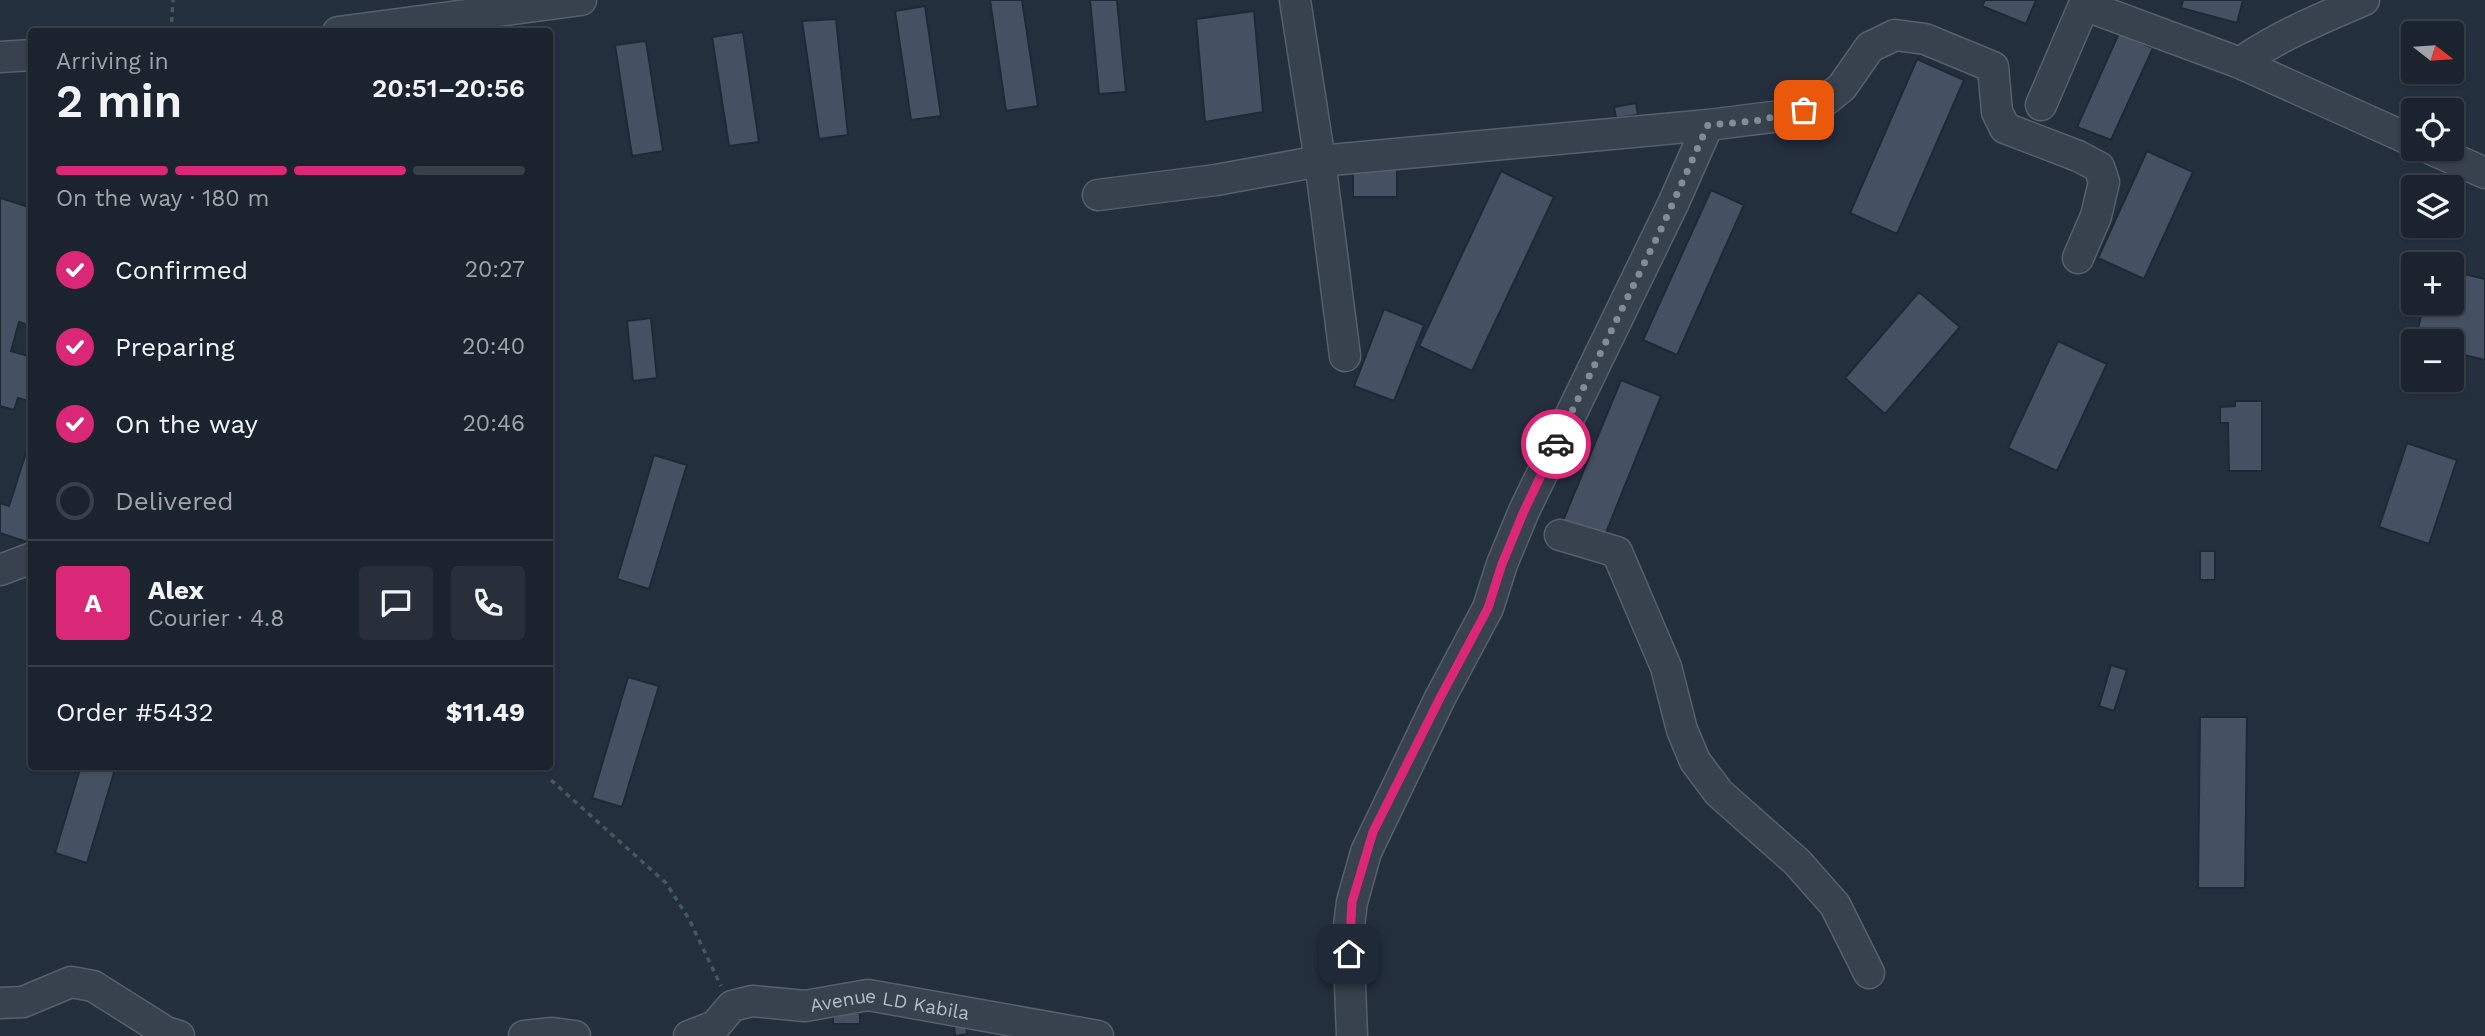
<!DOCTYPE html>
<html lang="en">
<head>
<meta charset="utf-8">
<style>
	:root { --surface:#1b232e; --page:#282f3a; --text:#f1f3f6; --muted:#a0a4aa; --line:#39404a; --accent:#db2777 }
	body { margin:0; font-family:"Work Sans",sans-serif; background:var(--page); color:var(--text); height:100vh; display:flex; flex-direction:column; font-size:26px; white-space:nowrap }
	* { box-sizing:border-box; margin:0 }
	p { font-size:23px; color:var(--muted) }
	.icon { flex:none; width:38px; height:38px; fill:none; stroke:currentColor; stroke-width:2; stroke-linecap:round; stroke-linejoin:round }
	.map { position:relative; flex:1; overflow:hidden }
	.details { position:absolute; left:28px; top:28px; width:525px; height:742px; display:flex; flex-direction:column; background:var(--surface); border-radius:7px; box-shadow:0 2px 5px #0004,0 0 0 2px var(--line) }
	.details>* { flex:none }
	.needle { width:46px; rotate:107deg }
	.buttons { position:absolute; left:2401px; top:21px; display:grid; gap:14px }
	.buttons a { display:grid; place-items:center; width:63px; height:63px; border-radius:7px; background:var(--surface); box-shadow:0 2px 5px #0004,0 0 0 2px var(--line); font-size:35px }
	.pin { position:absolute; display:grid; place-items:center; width:60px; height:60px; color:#fff; margin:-30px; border-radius:14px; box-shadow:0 4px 10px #0006 }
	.courier { position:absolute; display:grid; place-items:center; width:70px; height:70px; margin:-35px; border:5px solid #db2777; border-radius:50%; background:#fff; color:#222; box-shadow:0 2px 9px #0007 }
	.headline em { font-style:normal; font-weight:600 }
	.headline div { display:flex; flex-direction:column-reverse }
	.headline { display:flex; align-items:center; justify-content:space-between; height:119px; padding:0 28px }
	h1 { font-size:46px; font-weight:600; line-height:52px }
	.bar { display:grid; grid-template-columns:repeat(4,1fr); gap:10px 7px; align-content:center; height:84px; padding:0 28px }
	.bar i { height:9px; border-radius:5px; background:var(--line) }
	.bar .selected { background:var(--accent) }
	.bar p { grid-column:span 4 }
	.line { display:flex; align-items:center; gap:18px; padding:0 28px; border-top:2px solid var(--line) }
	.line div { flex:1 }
	.round { display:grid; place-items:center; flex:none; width:74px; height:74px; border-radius:7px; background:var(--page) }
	ol { padding:0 28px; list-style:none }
	li { display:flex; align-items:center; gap:21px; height:77px }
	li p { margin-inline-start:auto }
	li .icon { padding:7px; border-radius:50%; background:var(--accent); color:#fff; stroke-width:4 }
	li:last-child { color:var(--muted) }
	li i { width:38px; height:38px; border:4px solid var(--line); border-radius:50% }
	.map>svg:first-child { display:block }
	.building { fill:#455162; stroke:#1f2835; stroke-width:2 }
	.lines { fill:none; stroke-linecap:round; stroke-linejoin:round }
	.minor-casing { stroke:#565f6c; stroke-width:33 }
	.path { stroke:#44595c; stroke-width:3.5; stroke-dasharray:5 5; stroke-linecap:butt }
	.minor { stroke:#38414e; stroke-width:30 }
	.done { stroke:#828b98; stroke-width:7; stroke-dasharray:0 12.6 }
	.route { stroke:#db2777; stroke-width:9 }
	.labels { text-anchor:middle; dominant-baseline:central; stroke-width:7; stroke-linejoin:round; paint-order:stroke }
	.street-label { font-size:19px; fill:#b4bcc9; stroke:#1d2633 }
</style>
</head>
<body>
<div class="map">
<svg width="2485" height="1036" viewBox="0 0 2485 1036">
	<rect width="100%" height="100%" fill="#242f3e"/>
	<path class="building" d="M990 0H1022L1038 106 1006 111Z
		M1090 0H1117L1126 92 1099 94Z
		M1985 0H2036L2026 24 1982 6Z
		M2183 0H2243L2237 23 2181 8Z
		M925 6 941 116 911 120 895 11Z
		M1254 11 1263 112 1205 122 1196 19Z
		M836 19 848 135 819 139 802 21Z
		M743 32 759 142 729 146 712 37Z
		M2119 33 2153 48 2111 140 2077 127Z
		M646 41 663 151 632 156 615 45Z
		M1917 59 1964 80 1897 234 1850 213Z
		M1636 103 1638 115 1616 118 1614 107Z
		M2147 151 2193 172 2144 279 2098 258Z
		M1353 165 1397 166V197H1353Z
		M1501 171 1554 197 1472 371 1419 346Z
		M1711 190 1744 205 1677 355 1643 340Z
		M0 198 32 208V326L19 322 11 351 32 357V402L18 398 14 410 0 406Z
		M2452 271 2485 279V360L2452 352V341H2415L2424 303H2452Z
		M1919 292 1960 327 1885 414 1845 378Z
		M1384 309 1424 325 1394 401 1354 386Z
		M651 318 657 378 633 381 627 321Z
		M2058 341 2107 364 2057 471 2008 448Z
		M1621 380 1661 396 1603 540 1562 523Z
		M2235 401H2262V471H2229L2228 423H2220V407L2235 406Z
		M32 434V539L30 543 0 533V503L9 506Z
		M2407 443 2457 460 2429 544 2379 527Z
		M654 455 687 465 649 589 617 579Z
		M2200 551H2215V580H2200Z
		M2111 665 2127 670 2114 711 2099 706Z
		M628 677 659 686 622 807 592 798Z
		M2200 717H2247L2245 888H2198Z
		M81 766H116L87 863 55 853Z
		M833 1013H860V1024H833Z
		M966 1024 967 1034 955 1036 954 1026Z"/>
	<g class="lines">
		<defs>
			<g id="minor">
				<path d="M1295 0 1320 161 1708 125 1780 116 1821 104 1842 87 1870 47 1895 35 1925 39 1993 67 1997 112 2005 128 2078 156 2099 167 2104 182 2096 216 2078 258"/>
				<path d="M338 32 581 0"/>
				<path d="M0 57 32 55"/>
				<path d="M2240 63C2278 36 2322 18 2364 0"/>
				<path d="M2041 105 2084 5 2240 63 2413 141"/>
				<path d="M2431 149 2485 173"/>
				<path d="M1098 195 1216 180 1320 161 1345 356"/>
				<path d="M1560 535 1617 552 1666 667 1682 730 1695 761 1719 793 1797 862 1835 905 1869 973"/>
				<path d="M0 570 32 558"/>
				<path d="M0 1003 23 1002 71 982 93 986 166 1032 179 1036"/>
				<path d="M524 1036 553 1033 575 1036"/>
				<path id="s1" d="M689 1036 715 1026 732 1006 752 1001 805 1006 868 995 1098 1036"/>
				<path d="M1352 1036 1348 934 1352 902 1366 852 1440 698 1488 608 1502 564 1524 511 1673 204 1708 125"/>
			</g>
		</defs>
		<use href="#minor" class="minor-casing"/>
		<path class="path" d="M171 32 173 0
			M551 780 666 883 689 919 721 986"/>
		<use href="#minor" class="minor"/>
	</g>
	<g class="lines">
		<path class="done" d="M1556 444 1663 225 1708 125 1755 121 1804 110"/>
		<path class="route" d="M1349 954 1352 902 1373 832 1440 698 1488 608 1502 564 1524 511 1556 444"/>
	</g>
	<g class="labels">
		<g class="street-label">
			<text stroke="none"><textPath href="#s1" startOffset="214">Avenue LD Kabila</textPath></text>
		</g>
	</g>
</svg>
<div class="buttons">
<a><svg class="needle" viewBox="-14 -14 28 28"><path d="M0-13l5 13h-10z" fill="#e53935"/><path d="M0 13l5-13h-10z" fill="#a0a4aa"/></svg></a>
<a><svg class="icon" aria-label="locate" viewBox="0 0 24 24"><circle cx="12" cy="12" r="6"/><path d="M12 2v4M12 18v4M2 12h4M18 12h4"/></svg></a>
<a><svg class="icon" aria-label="layers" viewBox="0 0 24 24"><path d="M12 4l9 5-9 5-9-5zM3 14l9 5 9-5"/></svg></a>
<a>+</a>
<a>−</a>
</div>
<div class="pin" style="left:1804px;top:110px;background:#ea580c"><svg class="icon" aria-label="bag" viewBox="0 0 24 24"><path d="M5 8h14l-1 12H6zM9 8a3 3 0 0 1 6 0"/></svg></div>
<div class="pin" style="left:1349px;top:954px;background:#1f2937"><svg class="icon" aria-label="home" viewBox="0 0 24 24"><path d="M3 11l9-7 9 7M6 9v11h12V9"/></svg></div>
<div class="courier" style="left:1556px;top:444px"><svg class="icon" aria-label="car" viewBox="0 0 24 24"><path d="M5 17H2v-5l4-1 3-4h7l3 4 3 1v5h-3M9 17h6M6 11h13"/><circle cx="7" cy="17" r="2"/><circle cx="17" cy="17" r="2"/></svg></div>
<section class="details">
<div class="headline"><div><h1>2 min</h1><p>Arriving in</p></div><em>20:51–20:56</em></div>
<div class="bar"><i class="selected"></i><i class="selected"></i><i class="selected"></i><i></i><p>On the way · 180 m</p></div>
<ol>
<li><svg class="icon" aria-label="check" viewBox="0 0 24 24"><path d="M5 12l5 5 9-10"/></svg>Confirmed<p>20:27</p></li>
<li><svg class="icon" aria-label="check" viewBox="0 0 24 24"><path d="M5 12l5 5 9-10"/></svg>Preparing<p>20:40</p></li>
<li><svg class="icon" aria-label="check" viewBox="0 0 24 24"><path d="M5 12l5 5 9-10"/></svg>On the way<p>20:46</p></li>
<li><i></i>Delivered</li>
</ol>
<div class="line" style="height:126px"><b class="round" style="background:var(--accent);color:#fff">A</b><div><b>Alex</b><p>Courier · 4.8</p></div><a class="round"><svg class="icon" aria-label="chat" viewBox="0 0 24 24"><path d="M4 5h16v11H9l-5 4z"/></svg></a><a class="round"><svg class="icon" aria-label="phone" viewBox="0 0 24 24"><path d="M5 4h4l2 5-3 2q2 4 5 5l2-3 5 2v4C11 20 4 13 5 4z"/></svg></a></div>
<div class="line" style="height:91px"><div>Order #5432</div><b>$11.49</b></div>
</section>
</div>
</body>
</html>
